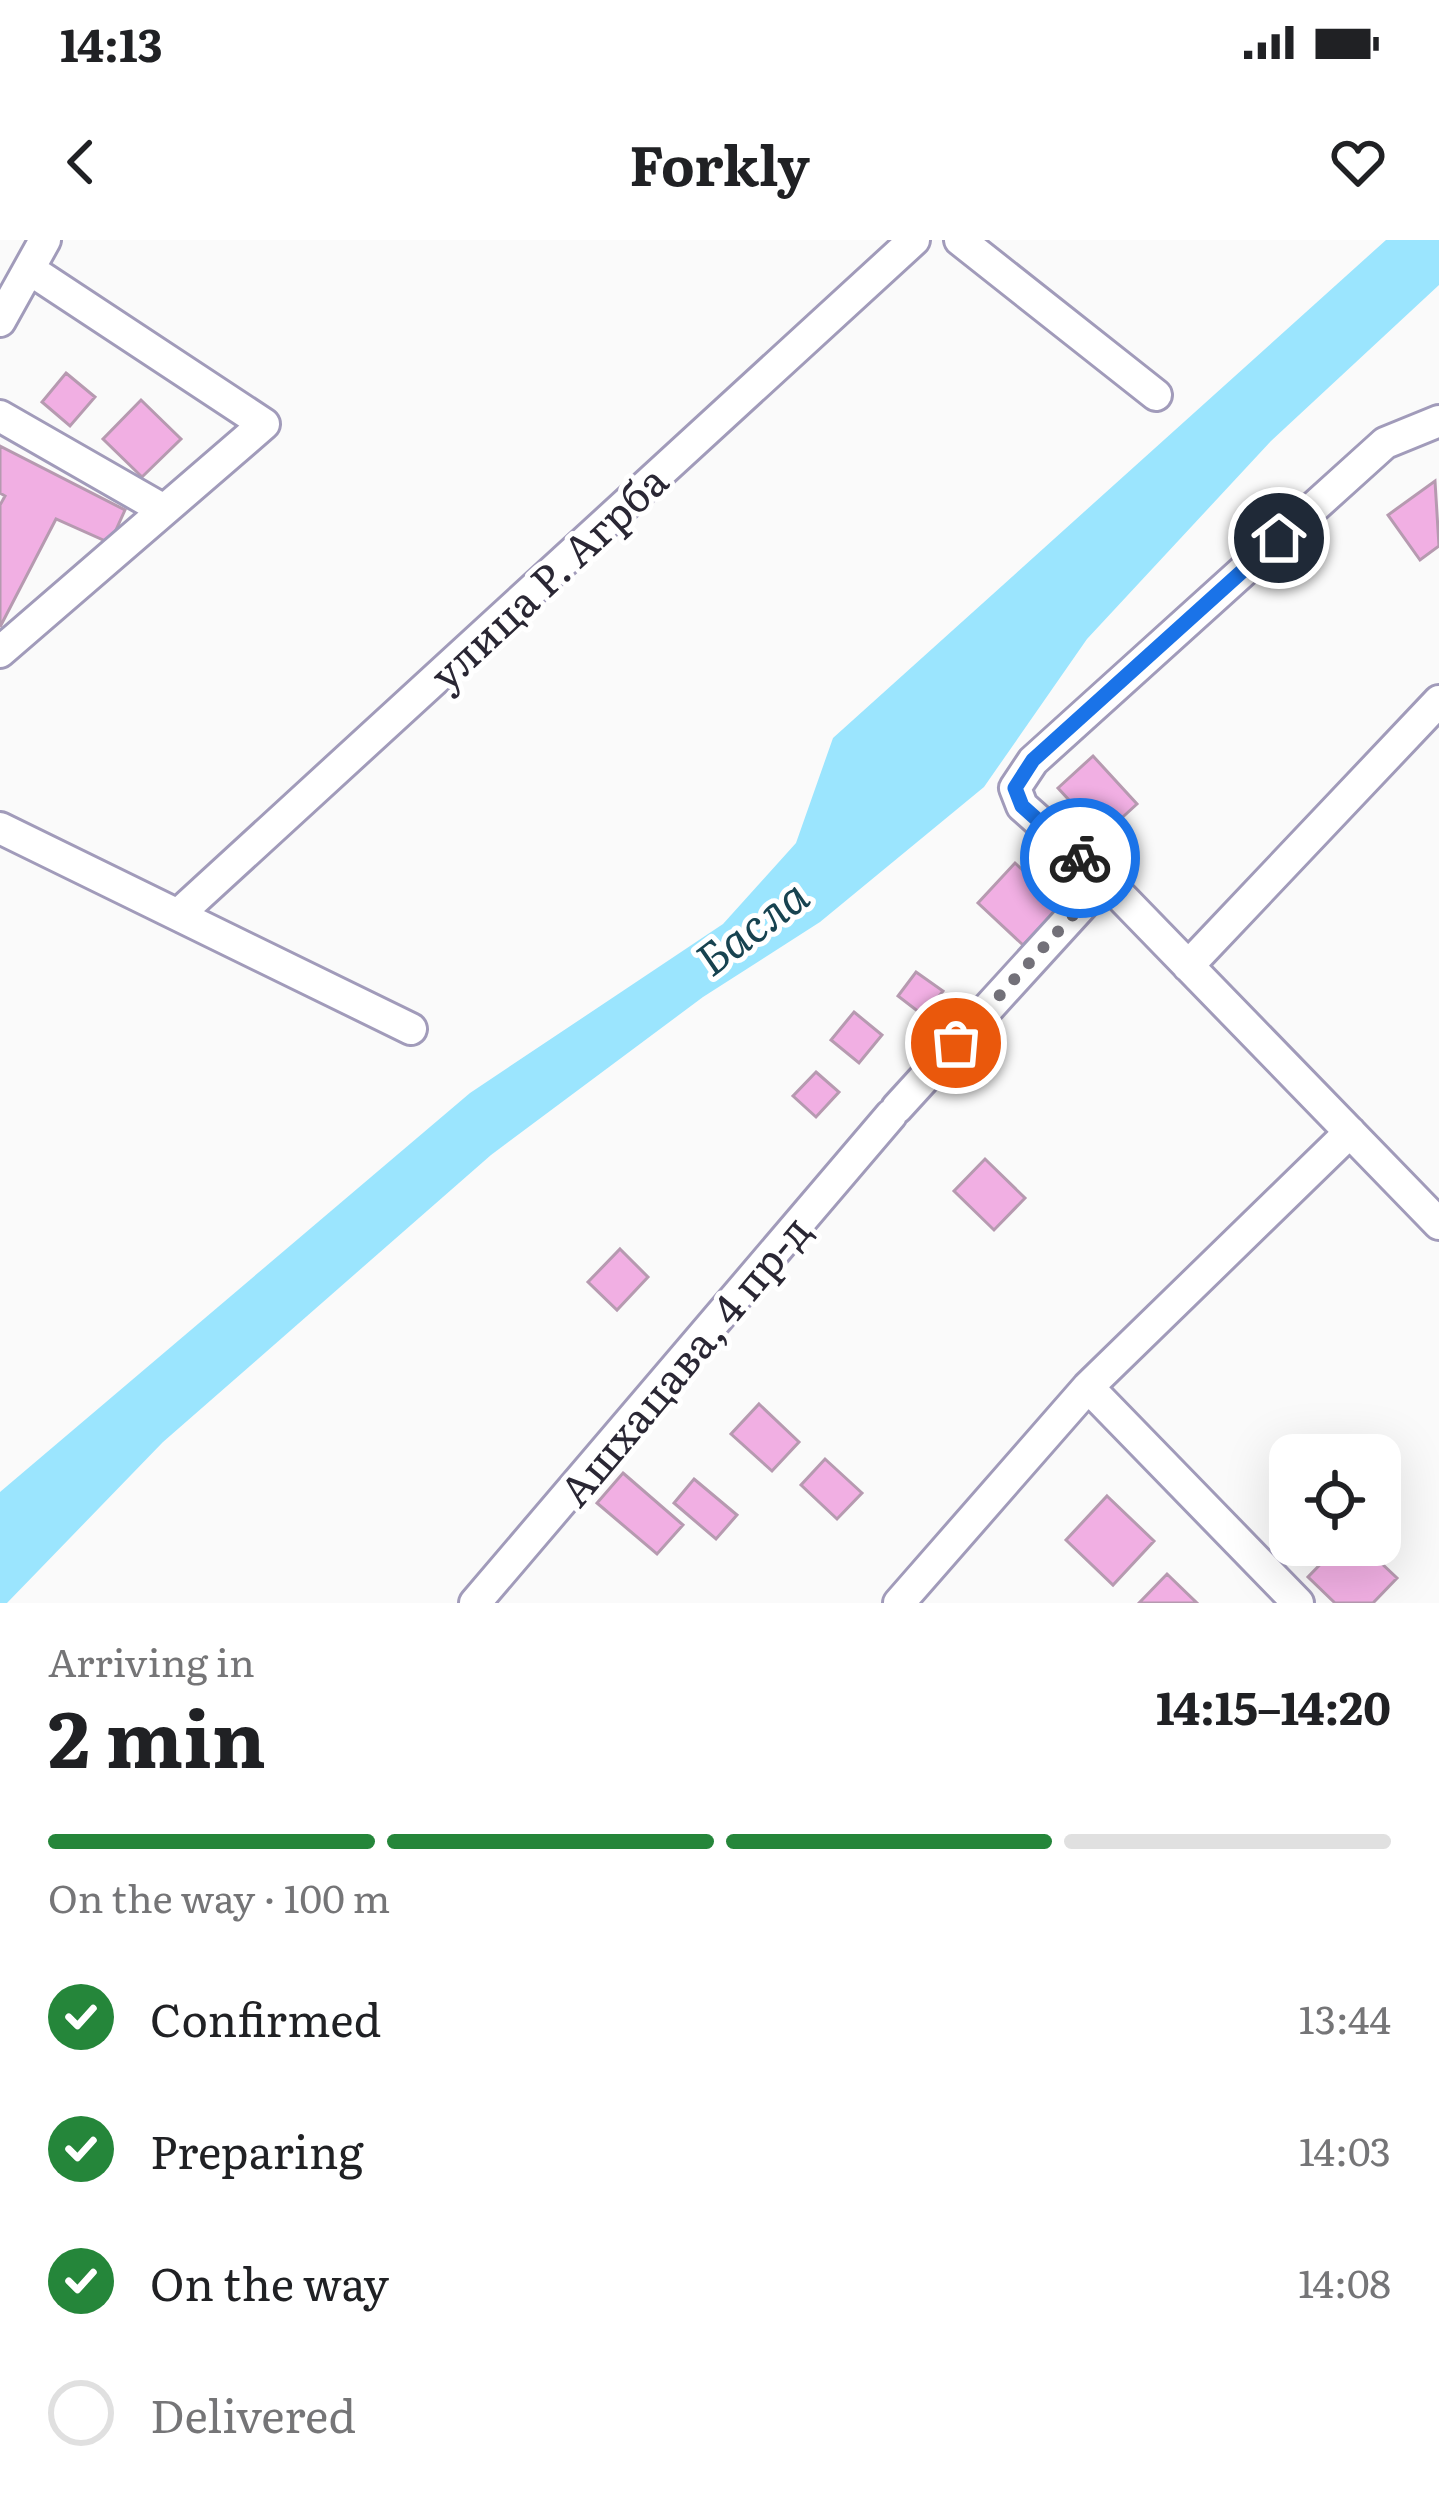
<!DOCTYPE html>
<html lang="en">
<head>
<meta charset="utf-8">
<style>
	:root { --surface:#fff; --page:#f2f2f2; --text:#202124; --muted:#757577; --line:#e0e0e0; --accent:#25863a }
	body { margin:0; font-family:Literata,serif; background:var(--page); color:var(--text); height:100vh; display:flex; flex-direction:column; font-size:45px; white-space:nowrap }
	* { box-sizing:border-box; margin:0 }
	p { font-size:39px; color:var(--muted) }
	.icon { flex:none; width:66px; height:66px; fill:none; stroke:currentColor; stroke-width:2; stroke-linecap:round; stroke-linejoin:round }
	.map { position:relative; height:1363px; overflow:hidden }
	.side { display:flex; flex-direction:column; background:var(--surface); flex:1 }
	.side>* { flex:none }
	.tools { position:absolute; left:1269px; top:1194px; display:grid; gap:24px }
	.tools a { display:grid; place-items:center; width:132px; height:132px; border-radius:24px; background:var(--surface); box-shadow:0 12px 48px #0002; font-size:60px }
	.pin { position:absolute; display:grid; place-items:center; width:102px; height:102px; color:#fff; margin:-51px; border:6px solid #fff; border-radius:50%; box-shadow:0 3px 12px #0007 }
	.courier { position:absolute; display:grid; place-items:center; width:120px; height:120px; margin:-60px; border:9px solid #1a73e8; border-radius:50%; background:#fff; color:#222; box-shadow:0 3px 15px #0007 }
	.headline em { font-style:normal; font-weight:700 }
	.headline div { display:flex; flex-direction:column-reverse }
	.headline { display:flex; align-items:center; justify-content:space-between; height:204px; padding:0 48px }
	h1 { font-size:78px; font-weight:700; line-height:90px }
	.bar { display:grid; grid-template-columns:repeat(4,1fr); gap:18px 12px; align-content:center; height:144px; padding:0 48px }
	.bar i { height:15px; border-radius:9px; background:var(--line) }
	.bar .active { background:var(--accent) }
	.bar p { grid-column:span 4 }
	ol { padding:0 48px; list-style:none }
	li { display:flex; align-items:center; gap:36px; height:132px }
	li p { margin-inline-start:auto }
	li .icon { padding:12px; border-radius:50%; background:var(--accent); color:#fff; stroke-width:4 }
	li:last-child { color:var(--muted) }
	li i { width:66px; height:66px; border:6px solid var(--line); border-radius:50% }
	.status { display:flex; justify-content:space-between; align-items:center; height:84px; padding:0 60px; background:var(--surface); direction:ltr }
	.status svg { height:33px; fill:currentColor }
	header { display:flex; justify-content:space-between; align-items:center; height:156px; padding:0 48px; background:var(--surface); font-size:54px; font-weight:700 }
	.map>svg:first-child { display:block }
	.water { fill:#9be5fe }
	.building { fill:#f1afe3; stroke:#b69ab0; stroke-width:3 }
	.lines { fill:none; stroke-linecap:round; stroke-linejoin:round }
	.minor-casing { stroke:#a19bba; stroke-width:36 }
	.minor { stroke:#fff; stroke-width:30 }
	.done { stroke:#737179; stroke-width:12; stroke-dasharray:0 21.6 }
	.route { stroke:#1a73e8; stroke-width:15 }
	.labels { text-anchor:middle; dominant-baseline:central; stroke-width:10; stroke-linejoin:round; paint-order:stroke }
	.street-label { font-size:42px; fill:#2a2734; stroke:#fff }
	.water-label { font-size:45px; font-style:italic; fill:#174350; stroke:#fff }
</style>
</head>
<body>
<div class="status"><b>14:13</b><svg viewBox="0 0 49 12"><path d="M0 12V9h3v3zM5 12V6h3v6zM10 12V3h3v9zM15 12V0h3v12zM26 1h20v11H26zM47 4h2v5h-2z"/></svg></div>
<header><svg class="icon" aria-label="back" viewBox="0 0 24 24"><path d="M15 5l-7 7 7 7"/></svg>Forkly<svg class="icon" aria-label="heart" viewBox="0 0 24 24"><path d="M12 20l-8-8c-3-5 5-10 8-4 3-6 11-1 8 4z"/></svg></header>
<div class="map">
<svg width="1439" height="1363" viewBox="0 0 1439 1363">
	<rect width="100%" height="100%" fill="#fafafa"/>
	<path class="water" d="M1386 0H1439V45L1271 201 1087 399 984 547 820 682 703 757 491 915 163 1202 7 1363H0V1252L470 853 723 684 796 603 833 498Z"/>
	<path class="building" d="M66 133 95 157 70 186 42 162Z
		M141 160 181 199 142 237 103 199Z
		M0 206 125 270 110 303 56 279 0 387V265L5 256 0 253Z
		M1435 241 1439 306 1420 320 1388 275Z
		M1093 516 1137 564 1102 596 1058 548Z
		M1015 623 1061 665 1023 705 978 663Z
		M916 732 943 751 924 776 898 756Z
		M854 772 882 795 859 823 831 800Z
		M816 832 839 852 816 877 793 856Z
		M985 919 1025 958 994 990 954 951Z
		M620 1009 648 1037 617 1070 588 1042Z
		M759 1164 799 1202 772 1231 731 1194Z
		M825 1219 862 1253 837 1279 801 1245Z
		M623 1233 683 1285 657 1314 597 1263Z
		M694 1239 737 1275 716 1299 674 1263Z
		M1107 1256 1154 1301 1113 1345 1066 1300Z
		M1339 1305H1362L1397 1338 1373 1363H1335L1308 1337Z
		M1167 1334 1197 1363H1139Z"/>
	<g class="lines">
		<defs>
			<path id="minor" d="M960 0 1156 155
				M0 81 45 0
				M0 176 164 270
				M1439 181 1385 203 1033 521 1015 548 1022 566 1105 640 1439 984
				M0 412 264 184 29 29
				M0 588 411 789
				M181 672 914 0
				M1188 726 1439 461
				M897 868 1105 640
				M1088 1147 1298 1363
				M475 1363 891 875
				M899 1363 1088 1147 1350 892"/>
		</defs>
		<use href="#minor" class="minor-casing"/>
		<use href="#minor" class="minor"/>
	</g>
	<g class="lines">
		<path class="done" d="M956 803 1105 640 1080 618"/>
		<path class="route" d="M1080 618 1022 566 1015 548 1033 520 1279 298"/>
	</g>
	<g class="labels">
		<g class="street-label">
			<text transform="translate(547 336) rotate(-43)">улица Р. Агрба</text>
			<text transform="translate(683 1119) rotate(-50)">Ашхацава, 4 пр-д</text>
		</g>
		<g class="water-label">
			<text transform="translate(750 685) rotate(-37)">Басла</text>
		</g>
	</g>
</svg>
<div class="tools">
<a><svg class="icon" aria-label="locate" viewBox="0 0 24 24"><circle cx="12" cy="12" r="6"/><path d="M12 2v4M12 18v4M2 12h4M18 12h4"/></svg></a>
</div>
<div class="pin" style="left:956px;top:803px;background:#ea580c"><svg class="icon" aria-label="bag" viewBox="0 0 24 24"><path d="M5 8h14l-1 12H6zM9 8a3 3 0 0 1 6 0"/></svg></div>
<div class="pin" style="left:1279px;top:298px;background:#1f2937"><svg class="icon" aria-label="home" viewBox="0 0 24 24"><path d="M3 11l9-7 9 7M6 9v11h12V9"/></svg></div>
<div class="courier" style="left:1080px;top:618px"><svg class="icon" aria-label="bike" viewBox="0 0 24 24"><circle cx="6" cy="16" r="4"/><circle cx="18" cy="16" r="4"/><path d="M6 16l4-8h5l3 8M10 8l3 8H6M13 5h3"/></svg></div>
</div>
<section class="side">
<div class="headline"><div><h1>2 min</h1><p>Arriving in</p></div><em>14:15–14:20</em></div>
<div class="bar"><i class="active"></i><i class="active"></i><i class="active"></i><i></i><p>On the way · 100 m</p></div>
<ol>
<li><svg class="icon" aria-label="check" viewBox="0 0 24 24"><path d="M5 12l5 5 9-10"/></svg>Confirmed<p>13:44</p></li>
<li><svg class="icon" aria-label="check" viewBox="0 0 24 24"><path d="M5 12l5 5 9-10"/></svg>Preparing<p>14:03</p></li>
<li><svg class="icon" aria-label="check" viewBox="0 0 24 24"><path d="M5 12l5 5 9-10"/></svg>On the way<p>14:08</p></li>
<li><i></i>Delivered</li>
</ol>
</section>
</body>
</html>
